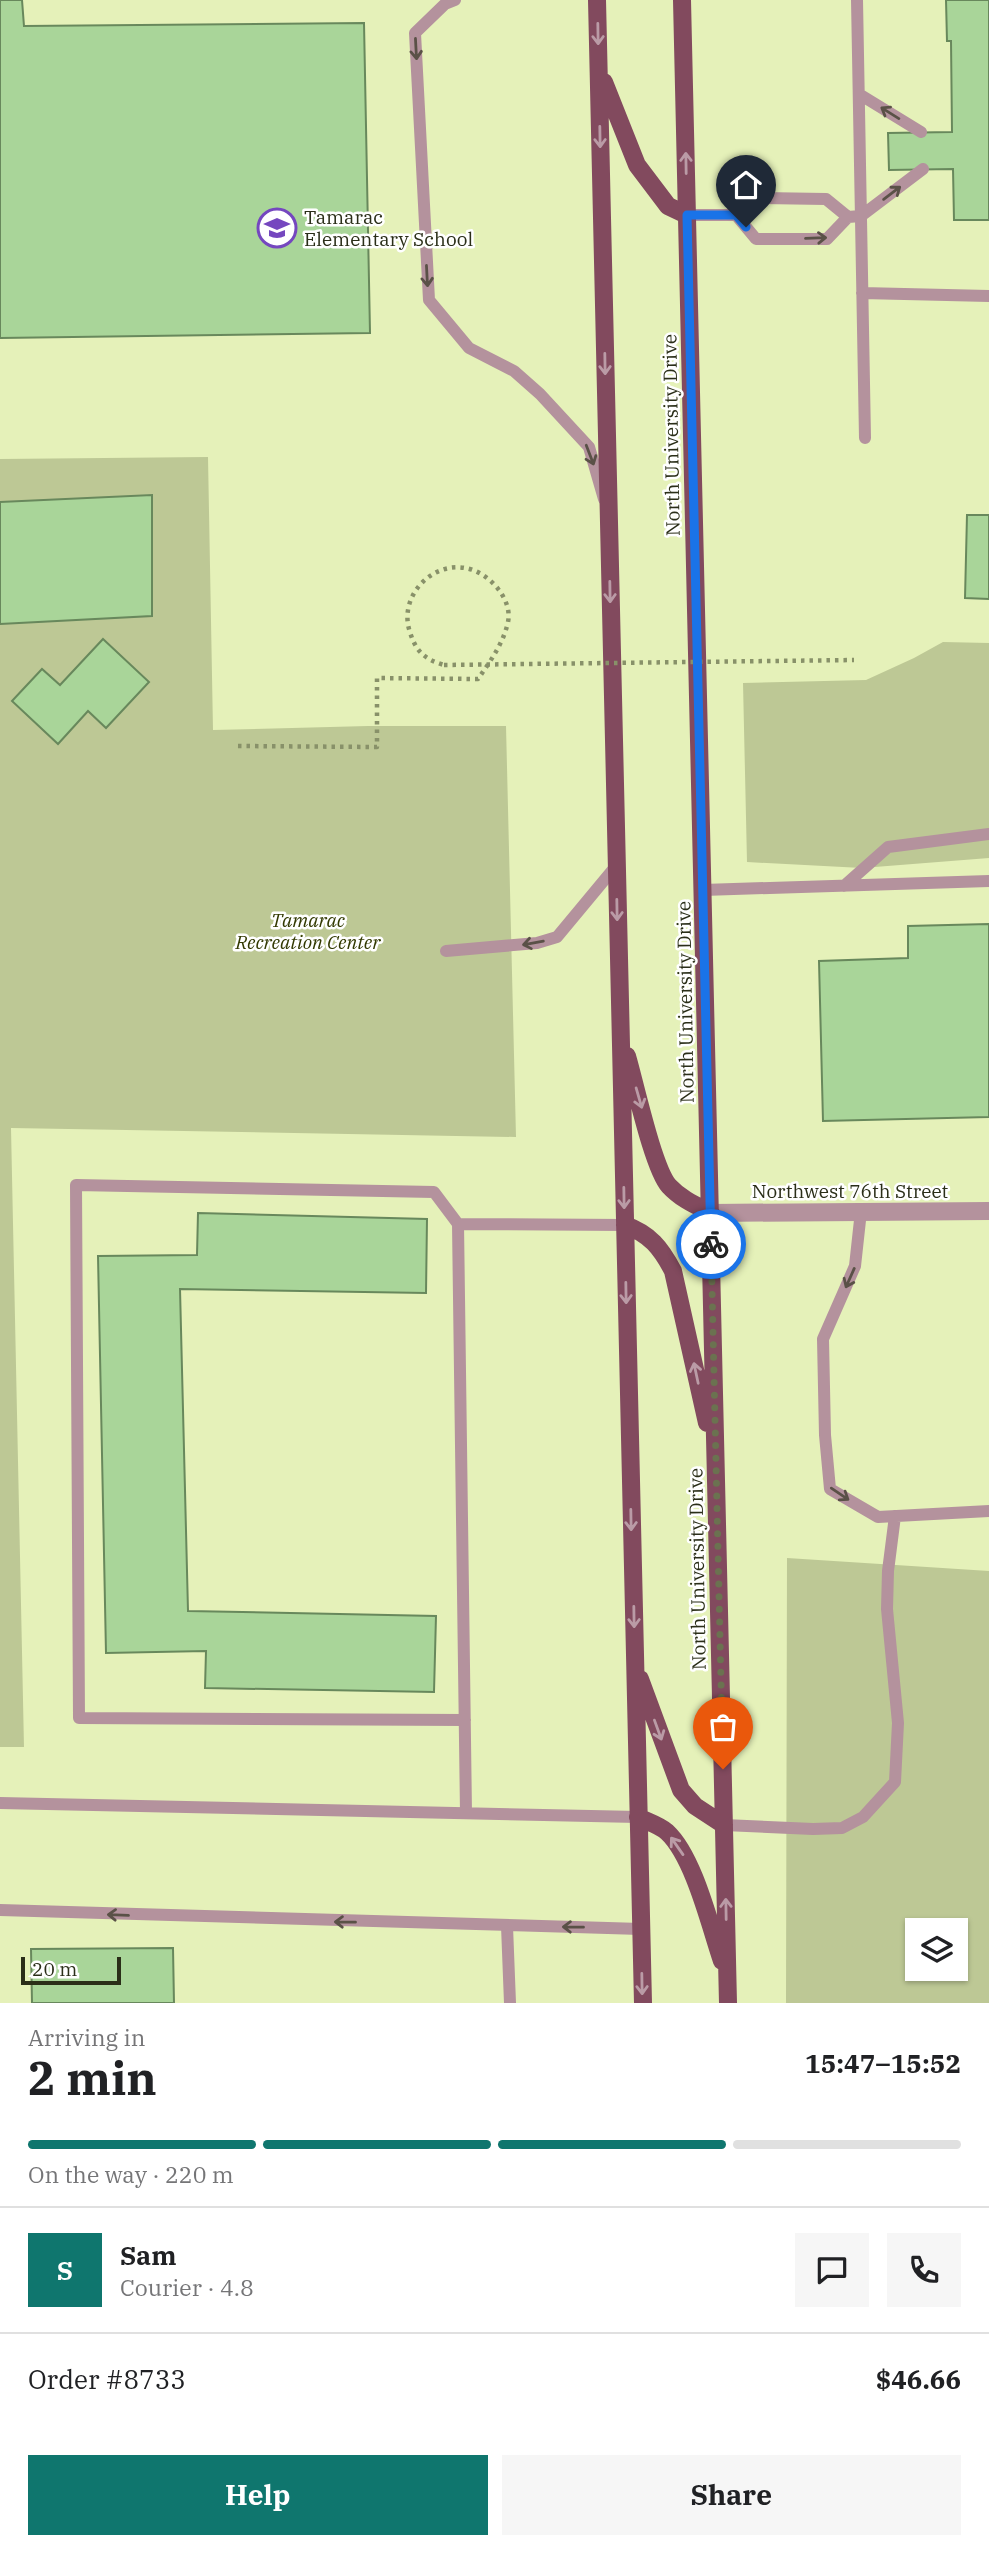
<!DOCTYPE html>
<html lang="en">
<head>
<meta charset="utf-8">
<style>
	:root { --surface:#fff; --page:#f6f6f6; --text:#202124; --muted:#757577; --line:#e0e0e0; --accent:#0f766e }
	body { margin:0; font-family:"IBM Plex Serif",serif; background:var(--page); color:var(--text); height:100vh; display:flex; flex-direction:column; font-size:26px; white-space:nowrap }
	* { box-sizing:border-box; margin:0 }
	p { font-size:23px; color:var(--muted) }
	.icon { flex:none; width:38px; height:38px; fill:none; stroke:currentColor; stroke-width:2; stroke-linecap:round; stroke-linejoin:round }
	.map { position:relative; height:2003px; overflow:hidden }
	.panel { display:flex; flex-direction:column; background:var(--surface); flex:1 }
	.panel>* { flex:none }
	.fabs { position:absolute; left:905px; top:1918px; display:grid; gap:14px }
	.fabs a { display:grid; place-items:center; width:63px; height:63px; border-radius:0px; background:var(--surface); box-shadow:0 2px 5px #0004; font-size:35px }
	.scale { position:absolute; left:21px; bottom:18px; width:100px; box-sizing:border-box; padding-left:7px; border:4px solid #2a2e18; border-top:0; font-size:19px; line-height:24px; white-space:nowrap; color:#2a2e18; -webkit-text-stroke:5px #fff; paint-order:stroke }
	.pin { position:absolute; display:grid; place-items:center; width:60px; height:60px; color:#fff; margin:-72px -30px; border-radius:50% 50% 50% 0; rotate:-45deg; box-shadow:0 0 7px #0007 }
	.pin .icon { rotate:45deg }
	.courier { position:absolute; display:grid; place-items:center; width:70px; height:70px; margin:-35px; border:5px solid #1a73e8; border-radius:50%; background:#fff; color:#222; box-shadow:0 2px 9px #0007 }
	.overview em { font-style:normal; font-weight:700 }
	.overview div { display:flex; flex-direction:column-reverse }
	.overview { display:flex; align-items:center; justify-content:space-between; height:119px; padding:0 28px }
	h1 { font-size:46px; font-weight:700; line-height:52px }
	.bar { display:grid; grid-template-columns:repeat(4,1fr); gap:10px 7px; align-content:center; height:84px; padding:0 28px }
	.bar i { height:9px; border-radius:5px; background:var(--line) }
	.bar .active { background:var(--accent) }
	.bar p { grid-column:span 4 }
	.line { display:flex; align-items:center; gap:18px; padding:0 28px; border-top:2px solid var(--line) }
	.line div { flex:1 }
	.round { display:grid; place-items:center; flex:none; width:74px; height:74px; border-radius:0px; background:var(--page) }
	.primary-button { display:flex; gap:14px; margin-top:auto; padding:14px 28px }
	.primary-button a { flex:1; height:80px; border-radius:0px; background:var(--accent); color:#fff; font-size:28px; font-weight:700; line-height:80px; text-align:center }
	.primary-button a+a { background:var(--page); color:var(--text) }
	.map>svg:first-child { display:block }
	.green { fill:#bdc895; fill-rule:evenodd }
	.building { fill:#a9d599; stroke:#68885c; stroke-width:2 }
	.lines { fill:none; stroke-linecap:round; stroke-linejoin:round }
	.path { stroke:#889169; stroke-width:4.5; stroke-dasharray:3.5 5; stroke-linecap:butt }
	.lane { stroke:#b4929d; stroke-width:12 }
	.street { stroke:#b4929d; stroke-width:18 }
	.primary { stroke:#824a5e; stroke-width:18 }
	.path-bridge { stroke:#889169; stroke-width:4.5; stroke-dasharray:3.5 5; stroke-linecap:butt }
	.oneway { stroke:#ba9ba6 }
	.oneway2 { stroke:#5a5147 }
	.done { stroke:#6b7250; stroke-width:7; stroke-dasharray:0 12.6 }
	.route { stroke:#1a73e8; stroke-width:9 }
	.labels { text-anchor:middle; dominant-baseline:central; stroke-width:5; stroke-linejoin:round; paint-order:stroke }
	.poi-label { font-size:19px; fill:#2a2e18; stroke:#fff; text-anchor:start }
	.street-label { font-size:19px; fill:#2a2e18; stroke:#fff }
	.park-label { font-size:19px; font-style:italic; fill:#323901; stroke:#fff }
</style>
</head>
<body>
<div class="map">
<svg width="989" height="2003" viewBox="0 0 989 2003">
	<rect width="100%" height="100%" fill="#e5f1b9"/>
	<path class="green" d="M208 457 213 730 368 726H506L516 1137 11 1128 24 1747H0V459Z
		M943 642 989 643V858L862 868 747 862 743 683 866 680 914 658Z
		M787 1558 989 1571V2003H786ZM917 1930H956V1969H917Z"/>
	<path class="building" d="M0 0H22L24 26 364 23 370 333 0 338Z
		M946 0H989V220H954L953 169 889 170 888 133 952 132 951 41H947Z
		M152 495V616L0 624V502Z
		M967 515H989V599L965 598Z
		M103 639 149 682 106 728 88 711 58 744 12 701 42 669 60 685Z
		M989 924V1117L823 1121 819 961 908 958V926Z
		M198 1213 427 1219 426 1293 180 1289 188 1611 436 1616 434 1692 205 1688 206 1651 106 1653 98 1256 197 1255Z
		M173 1948 174 2003H32L31 1949Z"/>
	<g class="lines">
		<path class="path" d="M238 746 377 747V678L478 679C491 660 503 644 508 622 513 598 487 571 465 568 431 562 400 596 409 629 415 650 423 659 444 665"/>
		<path class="lane" d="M455 0 445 4 415 33 429 300 469 348 514 371 540 394 589 447 604 499
			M857 0 865 438
			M859 94 921 132
			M687 215H736L758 198 826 199 848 217 861 216 923 169
			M736 215 756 239H827L848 217
			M862 293 989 296
			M844 886 888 847 989 834
			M703 890 989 881
			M446 951 537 943 557 937 616 866
			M861 1211 855 1266 823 1339 825 1435 830 1489 878 1517 989 1511
			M458 1224 466 1813
			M465 1720 79 1718 76 1185 434 1192 458 1224 625 1225
			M0 1803 638 1817
			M724 1825 813 1829 842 1828 863 1817 895 1782 898 1723 887 1609 888 1571 895 1516
			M0 1910 641 1929
			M507 1926 510 2003"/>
		<path class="street" d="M711 1213 989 1211"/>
		<path class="primary" d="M597 0 643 2003
			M682 0 728 2003
			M604 82 637 165 668 206 687 215
			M627 1056C635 1083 653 1168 669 1186 681 1199 695 1205 711 1213
			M625 1225C650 1234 661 1248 673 1271L707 1423
			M640 1679 681 1790 695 1806 724 1825
			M638 1817C648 1822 659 1825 667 1832 694 1857 710 1926 722 1961"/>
		<path class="path-bridge" d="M444 665 854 660"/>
	</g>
	<defs><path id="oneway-shaft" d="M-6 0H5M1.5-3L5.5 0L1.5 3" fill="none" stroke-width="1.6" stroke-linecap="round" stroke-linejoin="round" transform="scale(1.75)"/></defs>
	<g class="oneway">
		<use href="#oneway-shaft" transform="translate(598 34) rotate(89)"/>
		<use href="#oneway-shaft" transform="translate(600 137) rotate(89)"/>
		<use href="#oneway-shaft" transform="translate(686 163) rotate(-91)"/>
		<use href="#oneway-shaft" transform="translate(605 364) rotate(89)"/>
		<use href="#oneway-shaft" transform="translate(610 592) rotate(89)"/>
		<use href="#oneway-shaft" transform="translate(617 910) rotate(89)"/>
		<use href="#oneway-shaft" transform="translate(639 1098) rotate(74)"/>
		<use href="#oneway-shaft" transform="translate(624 1198) rotate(89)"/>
		<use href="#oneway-shaft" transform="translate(626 1293) rotate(89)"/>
		<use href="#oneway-shaft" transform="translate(696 1373) rotate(-102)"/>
		<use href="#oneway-shaft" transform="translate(631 1520) rotate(89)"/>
		<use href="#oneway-shaft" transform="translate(634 1617) rotate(89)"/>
		<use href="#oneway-shaft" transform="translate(658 1730) rotate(70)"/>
		<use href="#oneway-shaft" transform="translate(677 1846) rotate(-125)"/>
		<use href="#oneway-shaft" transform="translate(726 1909) rotate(-91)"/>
		<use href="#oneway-shaft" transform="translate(642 1984) rotate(89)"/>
	</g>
	<g class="oneway2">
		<use href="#oneway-shaft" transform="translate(416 49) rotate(87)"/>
		<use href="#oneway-shaft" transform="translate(890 113) rotate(-148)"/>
		<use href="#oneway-shaft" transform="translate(892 193) rotate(-37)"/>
		<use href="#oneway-shaft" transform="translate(816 238) rotate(-2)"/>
		<use href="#oneway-shaft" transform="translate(427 276) rotate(87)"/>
		<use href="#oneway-shaft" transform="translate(590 455) rotate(69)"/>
		<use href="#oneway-shaft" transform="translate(533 943) rotate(170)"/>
		<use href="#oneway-shaft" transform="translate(850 1278) rotate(114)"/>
		<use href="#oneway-shaft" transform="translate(840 1494) rotate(34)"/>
		<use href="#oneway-shaft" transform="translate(118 1915) rotate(-178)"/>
		<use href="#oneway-shaft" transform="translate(345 1922) rotate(-179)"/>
		<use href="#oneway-shaft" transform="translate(573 1927) rotate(-179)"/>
	</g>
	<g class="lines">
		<path class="done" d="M711 1244 723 1769"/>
		<path class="route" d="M711 1244 687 215H736L746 227"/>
	</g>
	<defs>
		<symbol id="school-ring" viewBox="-11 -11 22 22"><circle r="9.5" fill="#fff" stroke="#7547bf" stroke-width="1.5"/><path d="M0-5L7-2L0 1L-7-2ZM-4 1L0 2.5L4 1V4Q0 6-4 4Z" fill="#7547bf"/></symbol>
	</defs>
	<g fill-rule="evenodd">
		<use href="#school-ring" x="255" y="206" width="44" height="44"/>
	</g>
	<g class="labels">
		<g class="poi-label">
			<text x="304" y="217">Tamarac<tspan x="304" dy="22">Elementary School</tspan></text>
		</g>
		<g class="street-label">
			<text transform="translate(671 435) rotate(-91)">North University Drive</text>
			<text transform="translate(685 1002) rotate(-91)">North University Drive</text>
			<text x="850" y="1191">Northwest 76th Street</text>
			<text transform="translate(697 1569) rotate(-91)">North University Drive</text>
		</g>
		<g class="park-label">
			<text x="308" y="920">Tamarac<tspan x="308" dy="22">Recreation Center</tspan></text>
		</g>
	</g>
</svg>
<div class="fabs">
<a><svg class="icon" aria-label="layers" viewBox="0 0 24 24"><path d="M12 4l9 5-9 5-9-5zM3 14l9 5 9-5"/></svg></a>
</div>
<div class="scale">20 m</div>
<div class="pin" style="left:723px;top:1769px;background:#ea580c"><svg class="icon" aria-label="bag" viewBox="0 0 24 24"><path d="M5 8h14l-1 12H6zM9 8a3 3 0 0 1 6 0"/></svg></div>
<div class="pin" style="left:746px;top:227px;background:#1f2937"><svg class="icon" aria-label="home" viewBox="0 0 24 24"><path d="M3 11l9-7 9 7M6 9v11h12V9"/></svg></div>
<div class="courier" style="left:711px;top:1244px"><svg class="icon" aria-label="bike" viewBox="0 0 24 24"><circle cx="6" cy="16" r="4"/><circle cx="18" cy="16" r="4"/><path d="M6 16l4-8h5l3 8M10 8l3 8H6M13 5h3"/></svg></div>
</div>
<section class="panel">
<div class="overview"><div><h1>2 min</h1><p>Arriving in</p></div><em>15:47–15:52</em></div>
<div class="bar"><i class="active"></i><i class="active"></i><i class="active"></i><i></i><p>On the way · 220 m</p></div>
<div class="line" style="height:126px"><b class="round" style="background:var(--accent);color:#fff">S</b><div><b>Sam</b><p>Courier · 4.8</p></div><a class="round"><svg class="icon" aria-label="chat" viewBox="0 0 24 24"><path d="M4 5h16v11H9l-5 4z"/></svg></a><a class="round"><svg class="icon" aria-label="phone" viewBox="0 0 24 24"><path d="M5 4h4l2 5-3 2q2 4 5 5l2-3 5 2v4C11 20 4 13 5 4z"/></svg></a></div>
<div class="line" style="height:91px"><div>Order #8733</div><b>$46.66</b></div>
<div class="primary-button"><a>Help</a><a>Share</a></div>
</section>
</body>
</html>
